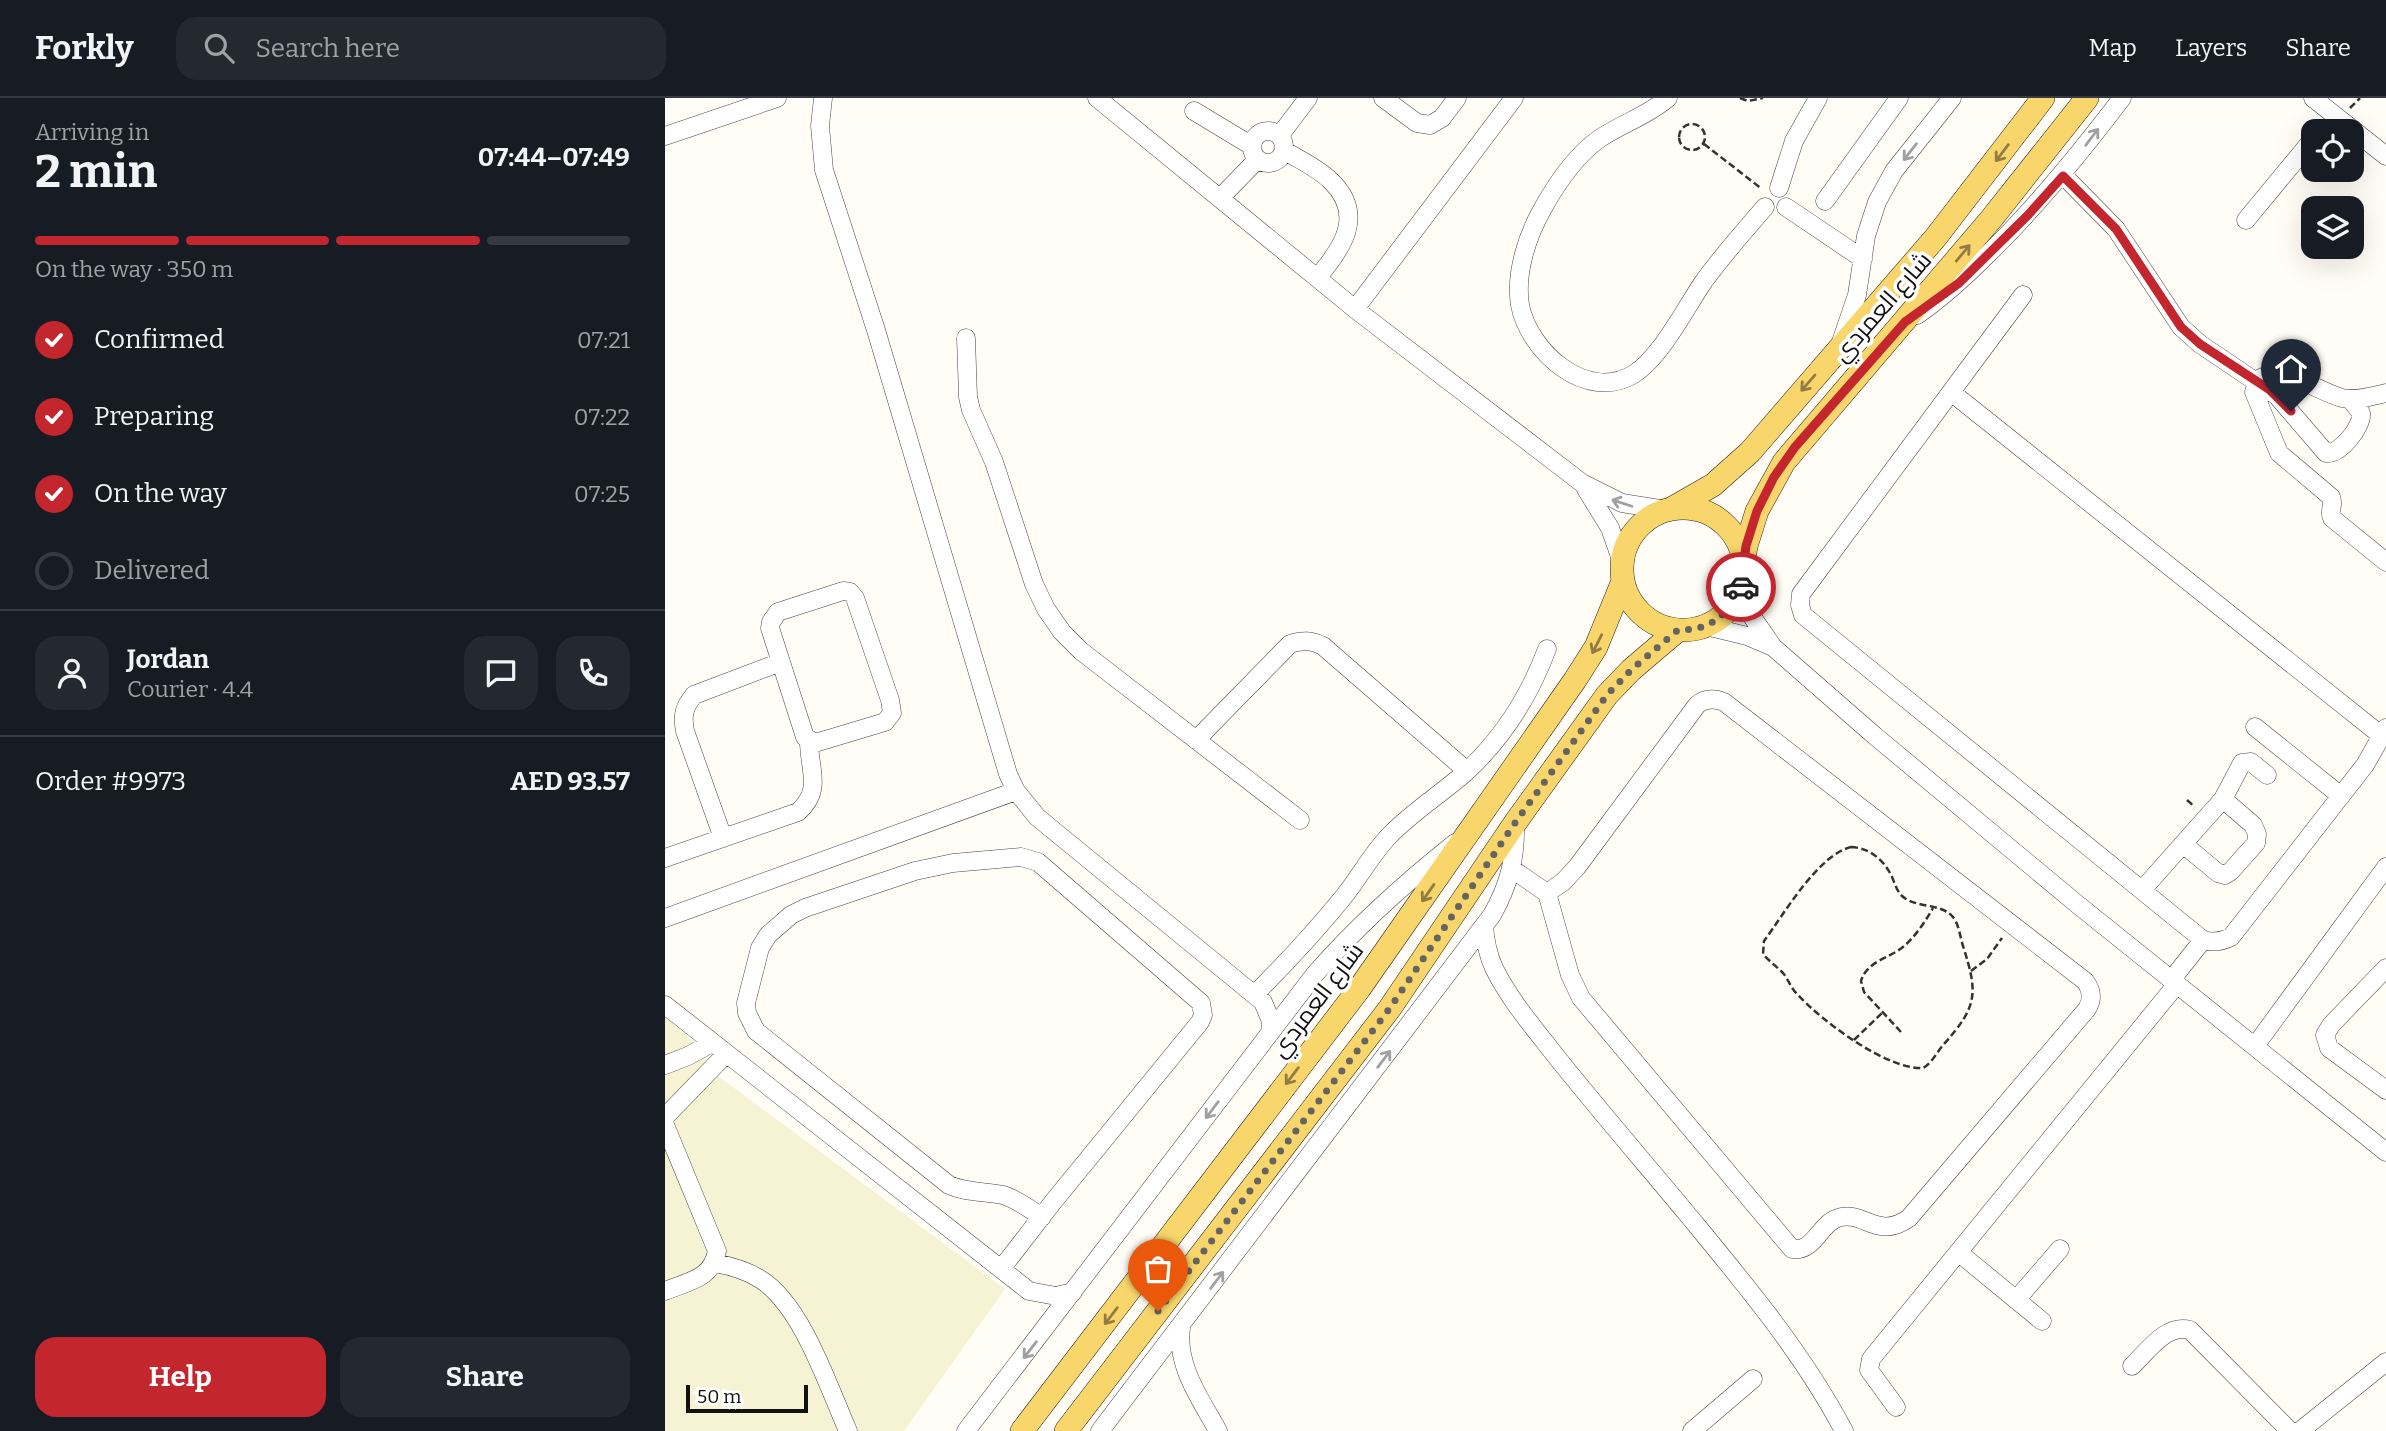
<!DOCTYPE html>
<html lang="en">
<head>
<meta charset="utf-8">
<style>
	:root { --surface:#171b24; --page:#242831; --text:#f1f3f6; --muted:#9ea1a6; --line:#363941; --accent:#c4262e }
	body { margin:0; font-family:Bitter,Cairo,serif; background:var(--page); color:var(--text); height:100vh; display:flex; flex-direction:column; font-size:26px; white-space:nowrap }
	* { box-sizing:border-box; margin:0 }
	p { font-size:23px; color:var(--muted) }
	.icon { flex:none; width:38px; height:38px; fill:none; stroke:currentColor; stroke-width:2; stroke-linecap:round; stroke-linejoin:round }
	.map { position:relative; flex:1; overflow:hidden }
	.side { display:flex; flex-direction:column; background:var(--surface); width:665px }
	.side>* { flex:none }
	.controls { position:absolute; left:1636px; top:21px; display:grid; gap:14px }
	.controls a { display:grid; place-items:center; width:63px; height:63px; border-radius:14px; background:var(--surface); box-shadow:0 7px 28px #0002; font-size:35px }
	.scale { position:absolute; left:21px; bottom:18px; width:122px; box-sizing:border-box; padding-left:7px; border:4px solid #111; border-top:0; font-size:19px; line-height:24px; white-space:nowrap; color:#111; -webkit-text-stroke:5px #fff; paint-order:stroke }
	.pin { position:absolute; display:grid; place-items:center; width:60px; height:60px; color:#fff; margin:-72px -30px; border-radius:50% 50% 50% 0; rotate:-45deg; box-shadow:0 0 7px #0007 }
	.pin .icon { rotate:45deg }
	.courier { position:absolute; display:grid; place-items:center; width:70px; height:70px; margin:-35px; border:5px solid #c4262e; border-radius:50%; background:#fff; color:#222; box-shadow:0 2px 9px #0007 }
	.headline em { font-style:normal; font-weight:700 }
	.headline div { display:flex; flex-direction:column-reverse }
	.headline { display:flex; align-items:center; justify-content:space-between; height:119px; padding:0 35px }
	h1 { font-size:46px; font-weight:700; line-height:52px }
	.bar { display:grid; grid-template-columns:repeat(4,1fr); gap:10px 7px; align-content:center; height:84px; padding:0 35px }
	.bar i { height:9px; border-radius:5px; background:var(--line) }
	.bar .on { background:var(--accent) }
	.bar p { grid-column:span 4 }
	.line { display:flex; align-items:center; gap:18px; padding:0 35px; border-top:2px solid var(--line) }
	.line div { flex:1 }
	.round { display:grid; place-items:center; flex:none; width:74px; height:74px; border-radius:21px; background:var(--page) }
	ol { padding:0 35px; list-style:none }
	li { display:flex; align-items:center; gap:21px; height:77px }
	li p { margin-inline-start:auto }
	li .icon { padding:7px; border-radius:50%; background:var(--accent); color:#fff; stroke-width:4 }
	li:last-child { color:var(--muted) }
	li i { width:38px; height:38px; border:4px solid var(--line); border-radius:50% }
	.action { display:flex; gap:14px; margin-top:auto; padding:14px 35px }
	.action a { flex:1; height:80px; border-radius:21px; background:var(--accent); color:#fff; font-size:28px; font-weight:700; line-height:80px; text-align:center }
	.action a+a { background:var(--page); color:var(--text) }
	header { display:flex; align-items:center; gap:42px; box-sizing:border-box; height:98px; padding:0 35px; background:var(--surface); border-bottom:2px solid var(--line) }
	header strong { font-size:33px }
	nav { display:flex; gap:38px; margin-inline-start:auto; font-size:24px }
	.search { width:490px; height:63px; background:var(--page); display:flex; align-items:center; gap:18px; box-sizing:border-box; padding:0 24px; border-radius:21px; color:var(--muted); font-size:26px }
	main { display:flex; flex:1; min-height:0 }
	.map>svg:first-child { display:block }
	.farmland { fill:#f6f3d4 }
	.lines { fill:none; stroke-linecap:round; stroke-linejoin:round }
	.minor-casing { stroke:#444; stroke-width:19 }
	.major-casing { stroke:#222; stroke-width:24 }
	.path { stroke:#333; stroke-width:2.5; stroke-dasharray:7 3.5; stroke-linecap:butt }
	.minor { stroke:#fff; stroke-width:18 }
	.major { stroke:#f9d66b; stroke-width:23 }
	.oneway { stroke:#a0a0a0 }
	.oneway2 { stroke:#917d42 }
	.done { stroke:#646461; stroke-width:7; stroke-dasharray:0 12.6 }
	.route { stroke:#c4262e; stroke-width:9 }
	.labels { text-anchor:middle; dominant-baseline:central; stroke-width:7; stroke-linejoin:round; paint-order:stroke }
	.street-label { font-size:24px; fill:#111; stroke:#fff }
</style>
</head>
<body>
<header>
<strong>Forkly</strong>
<div class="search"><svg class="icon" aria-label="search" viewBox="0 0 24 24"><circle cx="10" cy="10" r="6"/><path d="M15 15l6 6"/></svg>Search here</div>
<nav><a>Map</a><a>Layers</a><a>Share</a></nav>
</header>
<main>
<section class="side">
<div class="headline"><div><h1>2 min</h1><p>Arriving in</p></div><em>07:44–07:49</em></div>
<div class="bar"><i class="on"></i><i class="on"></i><i class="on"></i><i></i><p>On the way · 350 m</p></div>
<ol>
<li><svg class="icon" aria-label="check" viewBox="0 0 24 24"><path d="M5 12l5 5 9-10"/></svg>Confirmed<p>07:21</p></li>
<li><svg class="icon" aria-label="check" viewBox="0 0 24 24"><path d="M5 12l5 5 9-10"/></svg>Preparing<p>07:22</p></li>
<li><svg class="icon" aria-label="check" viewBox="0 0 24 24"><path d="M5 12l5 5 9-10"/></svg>On the way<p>07:25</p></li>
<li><i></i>Delivered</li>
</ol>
<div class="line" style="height:126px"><a class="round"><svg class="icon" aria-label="person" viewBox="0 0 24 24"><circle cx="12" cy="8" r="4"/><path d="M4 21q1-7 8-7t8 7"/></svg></a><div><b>Jordan</b><p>Courier · 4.4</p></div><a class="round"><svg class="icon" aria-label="chat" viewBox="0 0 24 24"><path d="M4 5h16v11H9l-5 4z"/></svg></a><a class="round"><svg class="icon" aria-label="phone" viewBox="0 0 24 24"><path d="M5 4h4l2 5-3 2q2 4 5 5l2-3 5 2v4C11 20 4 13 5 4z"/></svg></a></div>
<div class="line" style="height:91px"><div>Order #9973</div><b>AED 93.57</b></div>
<div class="action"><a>Help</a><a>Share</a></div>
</section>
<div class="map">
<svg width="1721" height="1333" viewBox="0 0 1721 1333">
	<rect width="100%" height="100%" fill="#fffdf5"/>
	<path class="farmland" d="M0 918 36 951 45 972 340 1191 239 1333H0Z"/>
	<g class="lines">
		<defs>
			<path id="minor" d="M158 0 155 28 159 72 211 232 343 676 351 693 372 719 598 904 606 923V934
				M432 0 690 211 917 385 957 405 1001 412
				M718 0 752 25 765 27 777 20 792 0
				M1003 0C982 18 956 26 934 41 910 58 892 85 878 110 862 138 850 175 855 207 864 254 922 305 969 276 996 259 1021 209 1039 183 1058 157 1079 133 1100 109
				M1648 0 1721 58
				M529 13 587 48
				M587 49a16 16 0 1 1 32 0a16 16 0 1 1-32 0Z
				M615 37 643 0
				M0 38 112 0
				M620 53C635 62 653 70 666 83 701 117 677 151 652 180
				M1398 77 1451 131 1516 229 1535 246 1612 298 1661 355C1675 357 1698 328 1696 315L1685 301
				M1114 90 1129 43 1153 0
				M555 100 592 62
				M1160 103 1234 0
				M1121 109 1198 161
				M1581 122 1648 41
				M1358 197 1136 496 1135 507 1138 517 1538 842C1548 845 1556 844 1566 839L1700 667 1721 630
				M690 211 849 0
				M1252 217C1279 199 1302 177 1325 154 1374 106 1416 54 1457 0
				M301 240 303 299 306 312 329 364 369 486 381 511 397 534 416 553 635 722
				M1176 244 1192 197 1201 138 1212 104 1229 73 1287 0
				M1286 294 1717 638
				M1721 295C1707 298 1691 303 1677 300 1654 294 1617 266 1594 281L1589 294 1614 355 1666 399C1670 407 1663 413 1667 420L1721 464
				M921 391 945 430 957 464
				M178 493 185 494 190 500 225 602 227 615 220 624 150 645 140 639 105 530 106 524 113 514Z
				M1074 495 1086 517 1108 549 1210 638 1412 806 1721 1054
				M1041 528 1082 538 1108 549
				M1590 629 1676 698
				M531 642 625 546C638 542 646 542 658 548L802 673
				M58 740 20 633C17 617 19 609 29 597L116 564
				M1518 746 1553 775 1560 777 1566 773 1591 745 1592 736 1588 727 1558 701
				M0 760 133 714C158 692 144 672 144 643
				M847 771 882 795 905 877 916 900 1127 1151C1150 1155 1155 1123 1176 1119 1200 1114 1213 1142 1244 1120L1422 911C1428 901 1427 892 1420 883L1059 604C1049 600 1040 600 1032 607L912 769 898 784 882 795
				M1477 792 1558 701 1577 665 1586 664 1602 677
				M0 820 351 693
				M819 828C820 842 823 857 829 870 844 901 869 930 890 957 933 1011 979 1064 1023 1117 1079 1185 1138 1255 1179 1333
				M1721 870 1666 927 1660 937 1664 950 1721 992
				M1507 881 1538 842
				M590 896C620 866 649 835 676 802 693 782 705 758 724 738 747 714 776 696 801 674 839 639 864 599 882 551
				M0 907 364 1193 391 1198 408 1194
				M1590 948 1721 769
				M0 967 23 958 47 945
				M0 1019 61 956
				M0 1027 52 1153C47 1181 24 1183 0 1193
				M1293 1154 1377 1223
				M50 1165C66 1168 81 1172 95 1181 137 1207 163 1288 183 1333
				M336 1171 388 1104 535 924 538 917 536 905 373 764 356 759 288 765 250 773 140 810 126 817 103 837 95 850 81 905 82 915 91 933 284 1087C302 1095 319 1093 338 1097 352 1101 364 1111 377 1119
				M1351 1202 1395 1151
				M516 1230C511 1268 535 1300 553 1333
				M1467 1268C1482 1254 1501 1225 1525 1232L1625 1333
				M1231 1309 1204 1272 1206 1261 1512 886
				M301 1333 650 876C692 828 740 785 790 745
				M435 1333 827 817C844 787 851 760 850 725
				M1027 1333 1088 1281
				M1635 1333 1721 1264"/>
			<path id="major" d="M957 471a61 61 0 1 1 122 0a61 61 0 1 1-122 0Z
				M1006 411 1048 387 1085 354 1271 139 1378 0
				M1078 466 1081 448 1092 413 1119 364 1327 120 1422 0
				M357 1333 694 891 910 582 931 549 958 483
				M401 1333 725 910 850 725 942 597 966 572 1013 532"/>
		</defs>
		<use href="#minor" class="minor-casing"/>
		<use href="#major" class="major-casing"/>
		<path class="path" d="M1075 0 1083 3 1098 0
			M1685 10 1695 0
			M1014 39a13 13 0 1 1 26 0a13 13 0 1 1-26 0Z
			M1039 46 1097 91
			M1522 702 1530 709
			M1186 749C1205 750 1219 762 1227 779 1230 786 1232 793 1237 798 1250 810 1275 805 1287 818 1294 825 1295 839 1298 848 1313 895 1313 908 1279 946 1272 954 1267 965 1258 970 1222 972 1157 923 1133 897 1126 891 1124 882 1118 875 1111 868 1104 863 1098 856L1099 843C1119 816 1153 757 1186 749Z
			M1306 873 1322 861 1337 840
			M1236 934 1199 894 1196 883C1202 863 1223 861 1238 849 1250 839 1260 824 1268 810
			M1189 942 1217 915"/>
		<use href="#minor" class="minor"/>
		<use href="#major" class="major"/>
	</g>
	<defs><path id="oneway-shaft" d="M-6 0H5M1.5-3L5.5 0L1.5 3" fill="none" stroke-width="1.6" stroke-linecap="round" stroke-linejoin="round" transform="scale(1.75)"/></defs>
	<g class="oneway">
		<use href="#oneway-shaft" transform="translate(1427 39) rotate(-53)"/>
		<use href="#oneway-shaft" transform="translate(1245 54) rotate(128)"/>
		<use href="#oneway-shaft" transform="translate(957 405) rotate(-162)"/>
		<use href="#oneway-shaft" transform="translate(719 961) rotate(-53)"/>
		<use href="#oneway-shaft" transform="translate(547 1012) rotate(127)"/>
		<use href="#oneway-shaft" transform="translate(552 1182) rotate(-53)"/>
		<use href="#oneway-shaft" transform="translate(365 1252) rotate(128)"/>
	</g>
	<g class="oneway2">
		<use href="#oneway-shaft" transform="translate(1337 55) rotate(127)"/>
		<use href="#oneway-shaft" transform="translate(1298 155) rotate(-50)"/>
		<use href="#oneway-shaft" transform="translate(1143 285) rotate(131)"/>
		<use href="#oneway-shaft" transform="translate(932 546) rotate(117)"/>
		<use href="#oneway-shaft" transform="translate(763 795) rotate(125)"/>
		<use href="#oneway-shaft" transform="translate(627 978) rotate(127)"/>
		<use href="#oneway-shaft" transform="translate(446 1218) rotate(127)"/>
	</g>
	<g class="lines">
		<path class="done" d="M493 1213 725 910 850 725 942 597 966 572 1013 532 1032 531 1052 522 1069 505 1076 489"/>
		<path class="route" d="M1076 489 1081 448 1092 413 1109 379 1130 349 1240 224 1294 185 1363 117 1398 78 1451 131 1516 229 1535 246 1605 292 1626 313"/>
	</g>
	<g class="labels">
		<g class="street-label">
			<text transform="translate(1217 209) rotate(-49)">شارع العمردي</text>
			<text transform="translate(652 902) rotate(-53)">شارع العمردي</text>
		</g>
	</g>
</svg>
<div class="controls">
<a><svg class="icon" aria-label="locate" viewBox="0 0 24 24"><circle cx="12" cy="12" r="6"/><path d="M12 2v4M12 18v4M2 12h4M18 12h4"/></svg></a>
<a><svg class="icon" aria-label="layers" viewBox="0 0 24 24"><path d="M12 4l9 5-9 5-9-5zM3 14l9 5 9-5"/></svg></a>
</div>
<div class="scale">50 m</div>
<div class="pin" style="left:493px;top:1213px;background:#ea580c"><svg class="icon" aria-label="bag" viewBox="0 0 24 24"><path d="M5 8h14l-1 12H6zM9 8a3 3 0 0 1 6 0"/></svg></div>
<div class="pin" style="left:1626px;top:313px;background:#1f2937"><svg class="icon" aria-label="home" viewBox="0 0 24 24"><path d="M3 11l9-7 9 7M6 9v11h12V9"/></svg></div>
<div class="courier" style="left:1076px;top:489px"><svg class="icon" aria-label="car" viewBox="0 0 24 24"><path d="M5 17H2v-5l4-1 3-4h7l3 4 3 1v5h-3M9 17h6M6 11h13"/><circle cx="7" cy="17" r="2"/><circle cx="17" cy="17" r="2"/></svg></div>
</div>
</main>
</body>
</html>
